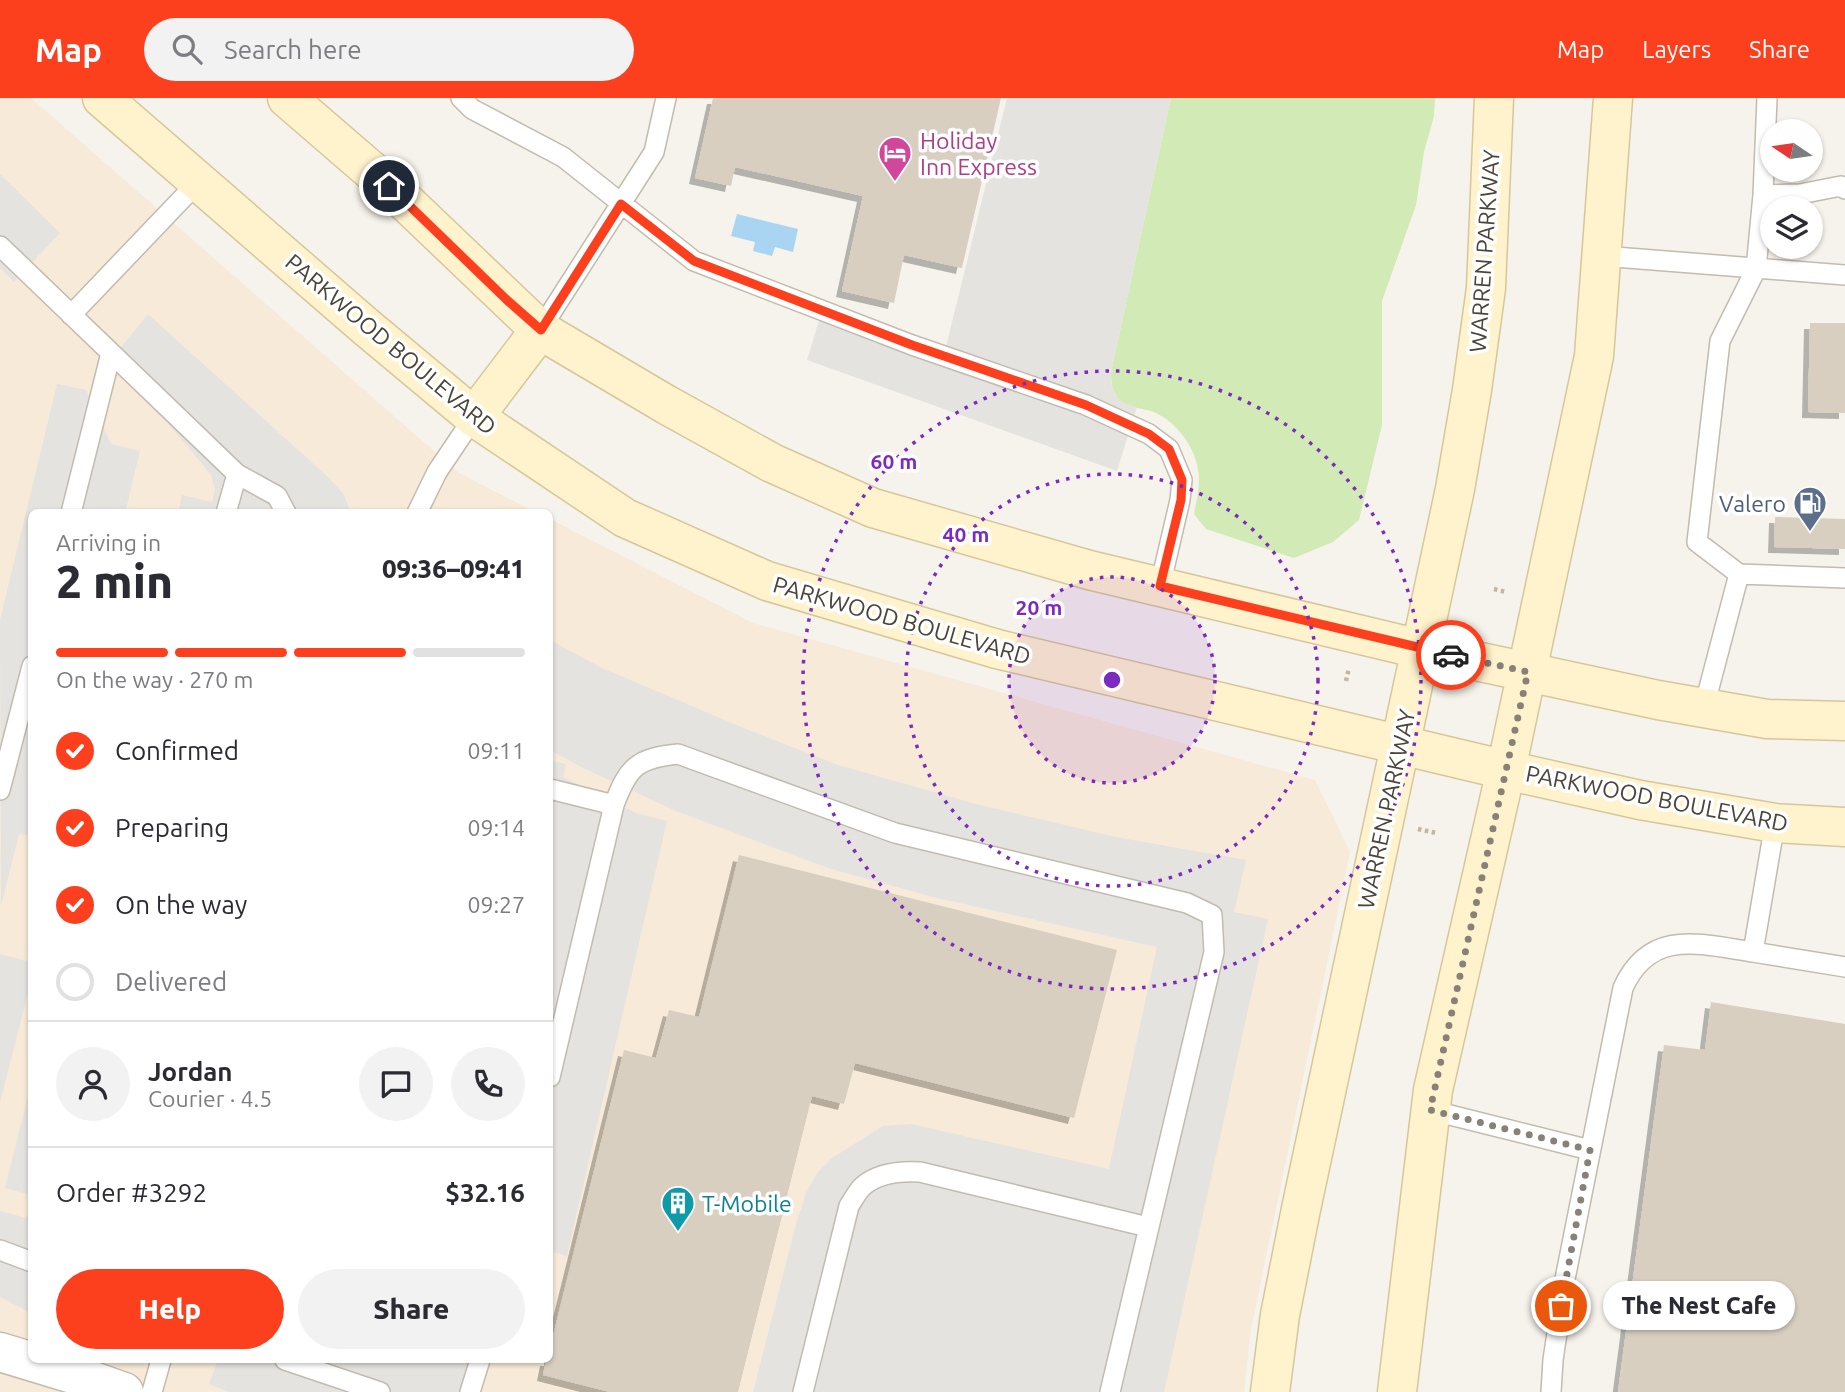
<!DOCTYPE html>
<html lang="en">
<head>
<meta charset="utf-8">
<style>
	:root { --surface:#fff; --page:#f2f2f3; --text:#2b2b33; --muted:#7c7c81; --line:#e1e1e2; --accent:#fc3f1d }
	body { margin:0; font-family:Ubuntu,sans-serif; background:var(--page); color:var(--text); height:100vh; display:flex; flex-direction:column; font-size:26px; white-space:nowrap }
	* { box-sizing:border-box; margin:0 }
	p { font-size:23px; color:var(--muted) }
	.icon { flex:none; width:38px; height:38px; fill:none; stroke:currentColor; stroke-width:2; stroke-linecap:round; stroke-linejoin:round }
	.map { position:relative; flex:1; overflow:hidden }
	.sheet { position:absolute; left:28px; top:411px; width:525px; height:854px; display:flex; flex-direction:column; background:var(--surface); border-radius:10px; box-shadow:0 2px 5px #0004 }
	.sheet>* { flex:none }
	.needle { width:46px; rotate:283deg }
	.fabs { position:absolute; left:1760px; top:21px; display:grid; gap:14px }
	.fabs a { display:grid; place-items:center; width:63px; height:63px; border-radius:50%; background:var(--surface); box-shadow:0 2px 5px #0004; font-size:35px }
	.pin { position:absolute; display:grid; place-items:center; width:60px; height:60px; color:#fff; margin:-30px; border:4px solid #fff; border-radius:50%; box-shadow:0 2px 7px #0007 }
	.courier { position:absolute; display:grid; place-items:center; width:70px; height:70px; margin:-35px; border:5px solid #fc3f1d; border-radius:50%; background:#fff; color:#222; box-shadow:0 2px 9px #0007 }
	.bubble { position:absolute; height:49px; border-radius:24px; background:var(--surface); box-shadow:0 2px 5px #0004; font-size:23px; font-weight:800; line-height:49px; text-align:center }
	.head em { font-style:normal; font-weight:800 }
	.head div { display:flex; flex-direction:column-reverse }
	.head { display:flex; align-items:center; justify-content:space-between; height:119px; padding:0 28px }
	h1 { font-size:46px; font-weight:800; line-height:52px }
	.bar { display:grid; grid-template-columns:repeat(4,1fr); gap:10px 7px; align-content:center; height:84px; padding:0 28px }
	.bar i { height:9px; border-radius:5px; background:var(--line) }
	.bar .current { background:var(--accent) }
	.bar p { grid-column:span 4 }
	.line { display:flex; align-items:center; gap:18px; padding:0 28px; border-top:2px solid var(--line) }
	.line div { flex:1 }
	.round { display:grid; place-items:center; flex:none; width:74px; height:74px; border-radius:37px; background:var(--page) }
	ol { padding:0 28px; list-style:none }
	li { display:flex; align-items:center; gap:21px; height:77px }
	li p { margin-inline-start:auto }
	li .icon { padding:7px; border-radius:50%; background:var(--accent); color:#fff; stroke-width:4 }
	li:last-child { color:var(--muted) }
	li i { width:38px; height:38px; border:4px solid var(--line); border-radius:50% }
	.primary-button { display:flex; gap:14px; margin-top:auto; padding:14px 28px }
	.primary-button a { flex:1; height:80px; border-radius:42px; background:var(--accent); color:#fff; font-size:28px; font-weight:800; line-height:80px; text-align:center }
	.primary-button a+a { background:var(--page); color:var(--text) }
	header { display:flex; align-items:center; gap:42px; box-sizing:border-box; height:98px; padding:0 35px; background:var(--accent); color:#fff }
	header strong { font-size:33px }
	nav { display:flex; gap:38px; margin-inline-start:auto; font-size:24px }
	.search { width:490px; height:63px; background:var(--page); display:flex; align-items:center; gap:18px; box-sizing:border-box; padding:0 24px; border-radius:38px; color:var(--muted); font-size:26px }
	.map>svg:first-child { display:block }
	.commercial { fill:#f7ead8 }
	.green { fill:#d2eab5 }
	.parking { fill:#e5e3e0 }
	.water { fill:#a9d4f2 }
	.building { fill:#d8cfc1; filter:url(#shadow) }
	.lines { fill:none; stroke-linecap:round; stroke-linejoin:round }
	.service-casing { stroke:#c2bbae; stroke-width:22 }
	.minor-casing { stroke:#c2bbae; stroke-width:41 }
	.secondary-casing { stroke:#d6c79b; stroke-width:41 }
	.path { stroke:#c4b79f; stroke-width:4.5; stroke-dasharray:3.5 3.5; stroke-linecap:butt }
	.service { stroke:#fff; stroke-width:19 }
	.minor { stroke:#fff; stroke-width:38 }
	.secondary { stroke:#fff3cd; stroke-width:38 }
	.done { stroke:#878178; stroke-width:7; stroke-dasharray:0 12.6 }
	.route { stroke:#fc3f1d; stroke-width:9 }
	.ring { fill:none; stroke:#7b2cbf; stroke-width:3.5; stroke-dasharray:3.5 7 }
	.labels { text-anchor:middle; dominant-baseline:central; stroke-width:7; stroke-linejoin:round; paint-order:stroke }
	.hotel-label { font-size:23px; fill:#b23c85; stroke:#fff; text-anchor:start }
	.street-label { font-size:23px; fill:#4b4439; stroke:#fff }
	.service-label { font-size:23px; fill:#4e5e75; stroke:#fff; text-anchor:end }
	.culture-label { font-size:23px; fill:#0d838f; stroke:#fff; text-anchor:start }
	.centre { fill:#7b2cbf; stroke:#fff; stroke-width:3.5 }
	.ring-label { font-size:21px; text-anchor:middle; font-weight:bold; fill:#7b2cbf; stroke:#fff; stroke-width:7; stroke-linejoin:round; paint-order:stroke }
</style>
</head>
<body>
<header>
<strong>Map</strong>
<div class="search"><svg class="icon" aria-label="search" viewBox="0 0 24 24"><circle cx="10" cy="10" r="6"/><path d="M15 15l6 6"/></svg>Search here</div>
<nav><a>Map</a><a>Layers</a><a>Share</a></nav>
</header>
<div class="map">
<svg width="1845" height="1294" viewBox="0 0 1845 1294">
	<defs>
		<filter id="shadow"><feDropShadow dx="-6" dy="6" stdDeviation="0" flood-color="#0004"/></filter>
	</defs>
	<rect width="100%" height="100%" fill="#f6f3ec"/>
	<path class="commercial" d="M0 0H31L459 375 537 415H32V1262H550V421L753 525 1315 682 1350 754 1251 1231 1244 1294H0Z"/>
	<path class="green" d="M1171 0H1435L1434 18 1424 54 1416 107 1382 203V327L1359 422 1333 444 1294 460 1206 431 1194 416C1196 405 1199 394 1199 383 1200 357 1181 328 1158 316 1147 310 1132 311 1122 304 1112 297 1111 285 1111 274Z"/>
	<path class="parking" d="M1007 0H1171L1111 274V285L1115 297 1123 305 1137 309 1117 373 807 262 823 209 945 253Z
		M0 76 60 135 14 184 0 170Z
		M148 216 328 379 343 395 351 415H178L182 397 212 404 215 392 211 377 113 259Z
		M57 286 86 292 111 346 140 353 125 415H32L31 738 19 736 1 808 0 522Z
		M550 542 602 570 746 631 838 667 976 706 1116 739 1246 762 1234 814 1268 821 1164 1294H753L796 1126 806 1095 818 1074 832 1060 883 1028 911 1026 1109 1071 1157 849 937 800 831 771 676 713 581 669 550 652Z
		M550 662 566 666 563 679 636 715 667 723 567 1158 550 1153Z
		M0 856 31 864 32 880 0 1004Z
		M31 986V1097L5 1090Z
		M0 1113 26 1120 31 1116V1215L0 1199Z
		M218 1262H486L477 1294H229L209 1286Z"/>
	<path class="water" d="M737 116 798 131 793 154 775 149 772 158 753 153 755 144 731 138Z"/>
	<path class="building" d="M713 0H1001L962 170 904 157 894 205 842 193 863 98 735 69 731 88 695 80Z
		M1810 225H1845V315L1808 314Z
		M1775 419 1845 421V451L1774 449Z
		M739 757 1117 852 1074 1020 855 965 844 1006 812 998 738 1294H610L543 1277 546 1262H550V1250L624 952 656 960 669 912 699 919Z
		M1711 904 1845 926V1294H1618L1664 947 1705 952Z"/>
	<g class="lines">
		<defs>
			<path id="service" d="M461 0 472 11 563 59 694 163 912 247 1086 307 1149 336 1169 351 1182 382 1180 402 1160 488
				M1763 97 1800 96 1841 88 1845 91
				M0 148 237 376 226 415
				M1602 158 1845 177
				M71 217 199 83
				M540 232 654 54 666 0
				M237 376 277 398 286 415
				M71 415 111 255
				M417 415 437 374 474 319
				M1739 476 1845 480
				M1704 609 1739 476 1697 444 1720 243 1756 171 1763 97 1767 0
				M550 691 614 707C628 669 637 660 678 656L895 735 1187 805 1212 817 1214 854 1110 1294
				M0 692 32 568
				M1753 854 1845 869
				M550 979 614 707
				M1430 1012 1590 1052
				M0 1152 32 1164
				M285 1262 380 1294
				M152 1294 161 1262
				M470 1294 480 1262
				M803 1294 849 1108C853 1102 857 1094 862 1089 877 1075 901 1073 920 1074L1148 1129
				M1551 1294 1553 1262 1565 1181 1623 890C1650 830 1700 846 1753 854L1775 725"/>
			<path id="minor" d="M0 1254 76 1277 124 1294"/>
			<path id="secondary" d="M102 0 365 228 474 319 625 420 767 483 997 551 1506 672 1640 702 1775 725 1845 729
				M287 0 389 88 540 232 667 307 772 365 873 410 1089 472 1420 551 1658 602 1767 621 1845 623
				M474 319 540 232
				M1270 1294 1280 1217 1301 1111 1455 391 1472 292 1486 190 1494 0
				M1397 1294 1433 992 1506 672 1594 258 1613 0"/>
		</defs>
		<use href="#service" class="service-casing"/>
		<use href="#minor" class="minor-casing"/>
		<use href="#secondary" class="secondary-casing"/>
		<path class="path" d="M1494 491 1506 494
			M1346 583 1349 570
			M1418 731 1436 735"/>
		<use href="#service" class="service"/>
		<use href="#minor" class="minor"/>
		<use href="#secondary" class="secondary"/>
	</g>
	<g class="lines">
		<path class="done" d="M1451 557 1528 574 1430 1012 1590 1052 1561 1208"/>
		<path class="route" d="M389 88 508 203 541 232 621 106 694 163 912 247 1086 307 1149 336 1169 351 1182 382 1181 402 1160 488 1451 557"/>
	</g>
	<circle cx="1112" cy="582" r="103" fill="#7b2cbf" fill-opacity=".12"/>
	<g class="ring">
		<circle cx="1112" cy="582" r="103"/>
		<circle cx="1112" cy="582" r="206"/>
		<circle cx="1112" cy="582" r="309"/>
	</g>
	<defs>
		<symbol id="hotel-pin" viewBox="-11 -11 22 30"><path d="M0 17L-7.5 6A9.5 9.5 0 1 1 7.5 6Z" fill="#d1479c" stroke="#fff"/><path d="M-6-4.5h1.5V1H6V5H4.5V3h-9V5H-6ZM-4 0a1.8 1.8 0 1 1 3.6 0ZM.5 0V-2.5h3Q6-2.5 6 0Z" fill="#fff"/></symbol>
		<symbol id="fuel-pin" viewBox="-11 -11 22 30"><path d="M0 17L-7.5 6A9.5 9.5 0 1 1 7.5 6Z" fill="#5c6f8a" stroke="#fff"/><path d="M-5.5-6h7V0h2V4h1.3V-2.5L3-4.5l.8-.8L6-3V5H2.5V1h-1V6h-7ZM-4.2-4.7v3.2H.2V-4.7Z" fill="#fff"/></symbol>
		<symbol id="building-pin" viewBox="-11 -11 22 30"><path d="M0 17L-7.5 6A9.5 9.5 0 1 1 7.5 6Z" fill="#0f9aa8" stroke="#fff"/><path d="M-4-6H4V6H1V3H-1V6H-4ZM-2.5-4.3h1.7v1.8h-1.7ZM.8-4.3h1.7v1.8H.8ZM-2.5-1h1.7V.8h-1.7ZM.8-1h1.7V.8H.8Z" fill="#fff"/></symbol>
	</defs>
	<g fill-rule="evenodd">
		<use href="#hotel-pin" x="876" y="36" width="38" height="52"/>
		<use href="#fuel-pin" x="1791" y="386" width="38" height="52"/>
		<use href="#building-pin" x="659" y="1086" width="38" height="52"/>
	</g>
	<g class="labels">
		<g class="hotel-label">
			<text x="920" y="42">Holiday<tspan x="920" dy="26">Inn Express</tspan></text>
		</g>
		<g class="street-label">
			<text transform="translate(1484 153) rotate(-86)">WARREN PARKWAY</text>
			<text transform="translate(391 246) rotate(40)">PARKWOOD BOULEVARD</text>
			<text transform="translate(902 522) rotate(16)">PARKWOOD BOULEVARD</text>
			<text transform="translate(1657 700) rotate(11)">PARKWOOD BOULEVARD</text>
			<text transform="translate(1386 711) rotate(-78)">WARREN PARKWAY</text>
		</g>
		<g class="service-label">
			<text x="1786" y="405">Valero</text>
		</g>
		<g class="culture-label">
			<text x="702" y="1105">T-Mobile</text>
		</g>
	</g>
	<circle cx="1112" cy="582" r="10" class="centre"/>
	<g class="ring-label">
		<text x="894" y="371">60 m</text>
		<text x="966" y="444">40 m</text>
		<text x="1039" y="517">20 m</text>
	</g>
</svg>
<div class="fabs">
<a><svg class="needle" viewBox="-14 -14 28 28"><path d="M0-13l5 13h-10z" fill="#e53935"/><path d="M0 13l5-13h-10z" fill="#7c7c81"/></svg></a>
<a><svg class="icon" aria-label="layers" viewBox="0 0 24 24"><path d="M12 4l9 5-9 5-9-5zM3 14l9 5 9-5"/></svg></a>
</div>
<div class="pin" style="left:1561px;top:1208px;background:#ea580c"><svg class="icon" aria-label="bag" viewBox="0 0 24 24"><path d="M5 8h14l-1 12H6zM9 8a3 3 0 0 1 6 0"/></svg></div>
<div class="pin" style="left:389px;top:88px;background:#1f2937"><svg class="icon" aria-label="home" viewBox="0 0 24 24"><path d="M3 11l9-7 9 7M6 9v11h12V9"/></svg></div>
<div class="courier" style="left:1451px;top:557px"><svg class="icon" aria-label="car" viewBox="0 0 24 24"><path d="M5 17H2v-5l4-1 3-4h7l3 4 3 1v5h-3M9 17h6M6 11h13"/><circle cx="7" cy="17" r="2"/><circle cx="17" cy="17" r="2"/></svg></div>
<div class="bubble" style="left:1603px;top:1183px;width:192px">The Nest Cafe</div>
<section class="sheet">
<div class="head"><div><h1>2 min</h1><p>Arriving in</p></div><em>09:36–09:41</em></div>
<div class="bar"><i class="current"></i><i class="current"></i><i class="current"></i><i></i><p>On the way · 270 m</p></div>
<ol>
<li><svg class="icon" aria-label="check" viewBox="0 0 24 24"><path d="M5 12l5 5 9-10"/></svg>Confirmed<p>09:11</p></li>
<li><svg class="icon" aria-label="check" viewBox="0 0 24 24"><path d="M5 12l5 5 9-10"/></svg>Preparing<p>09:14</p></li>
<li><svg class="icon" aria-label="check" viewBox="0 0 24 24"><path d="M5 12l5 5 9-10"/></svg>On the way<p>09:27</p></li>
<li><i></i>Delivered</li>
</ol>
<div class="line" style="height:126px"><a class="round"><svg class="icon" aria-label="person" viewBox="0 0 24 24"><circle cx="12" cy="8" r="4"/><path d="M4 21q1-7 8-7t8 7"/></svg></a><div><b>Jordan</b><p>Courier · 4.5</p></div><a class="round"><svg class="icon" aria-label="chat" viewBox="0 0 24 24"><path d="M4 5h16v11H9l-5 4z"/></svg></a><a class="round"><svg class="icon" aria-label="phone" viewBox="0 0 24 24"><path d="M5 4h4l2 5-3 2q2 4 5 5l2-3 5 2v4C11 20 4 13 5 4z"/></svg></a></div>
<div class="line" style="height:91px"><div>Order #3292</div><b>$32.16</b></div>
<div class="primary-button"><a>Help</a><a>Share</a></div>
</section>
</div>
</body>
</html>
